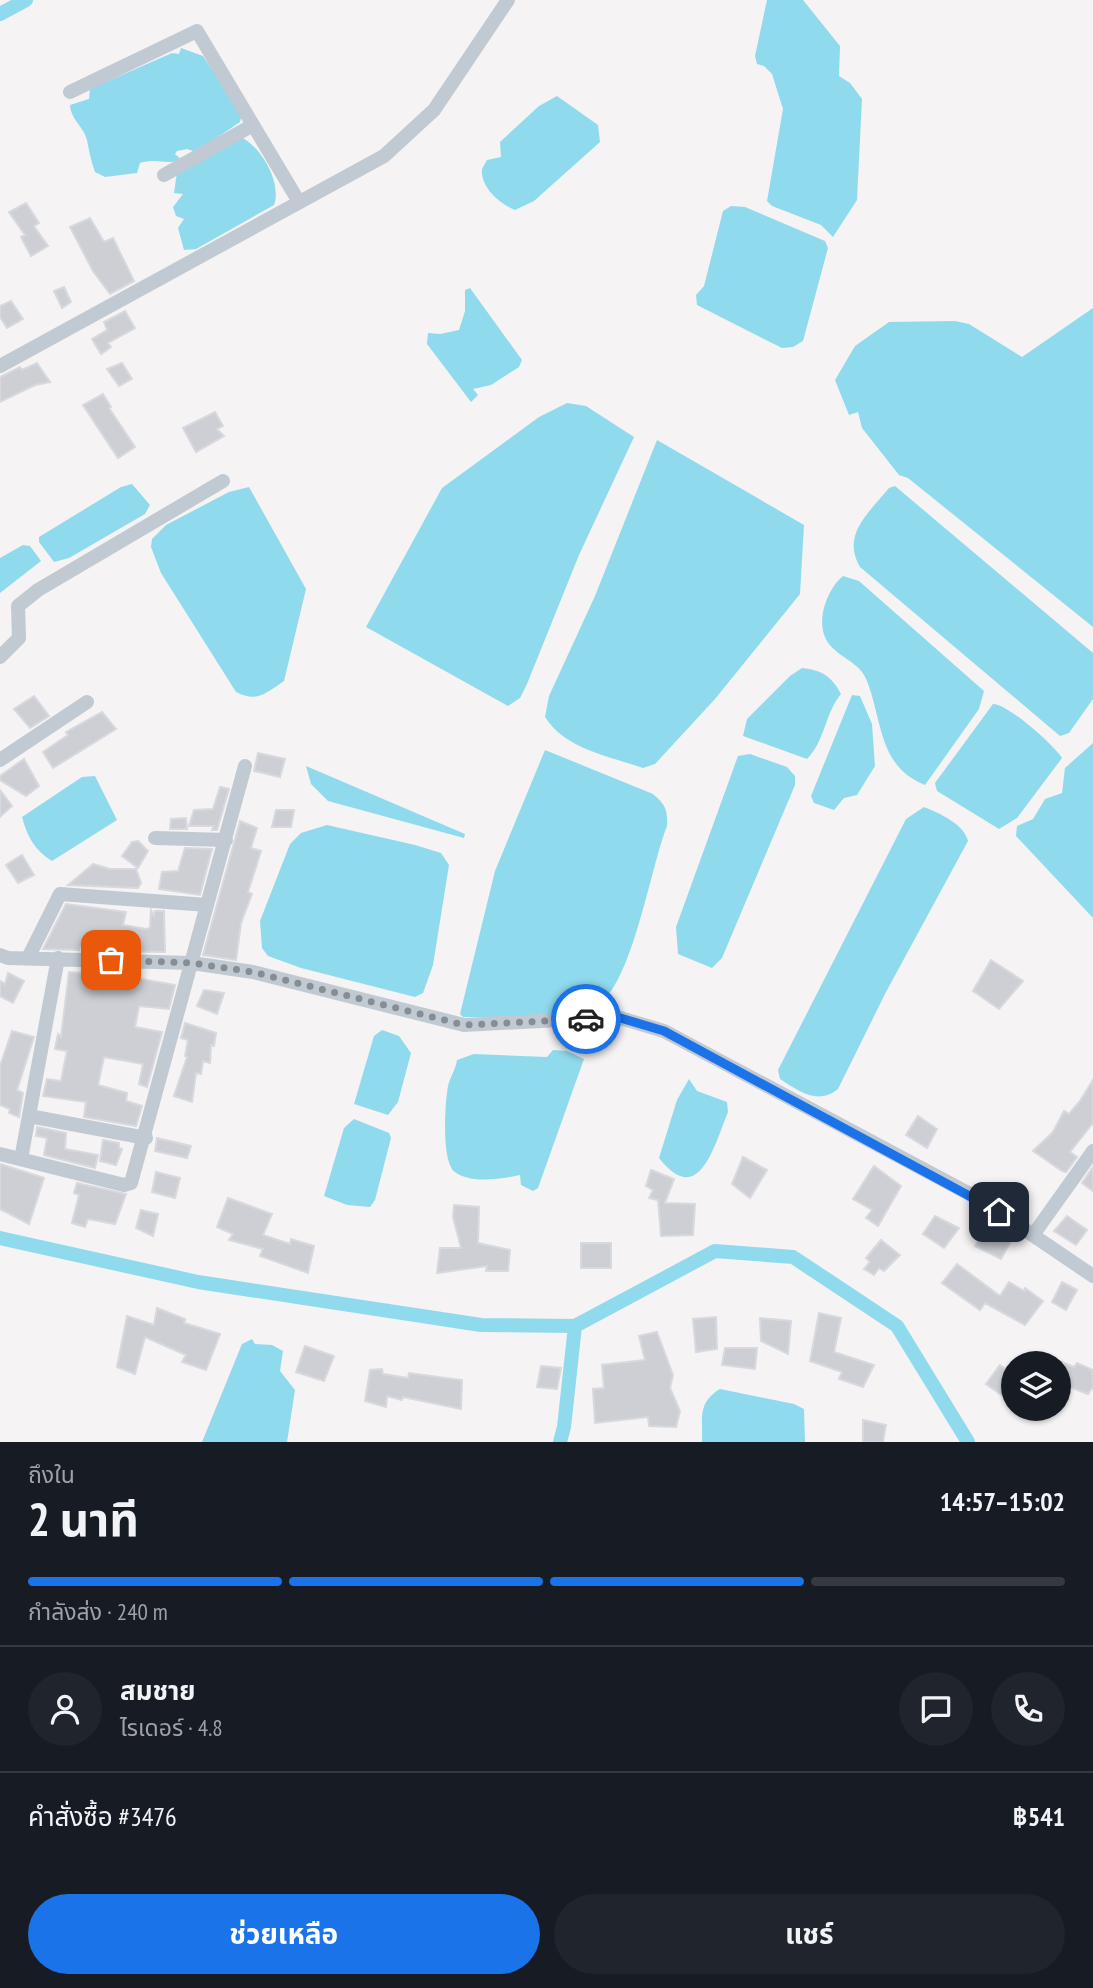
<!DOCTYPE html>
<html lang="th">
<head>
<meta charset="utf-8">
<style>
	:root { --surface:#171b24; --page:#20242c; --text:#f1f3f6; --muted:#9ea1a6; --line:#363941; --accent:#1a73e8 }
	body { margin:0; font-family:"PT Sans Narrow","Noto Sans Thai",sans-serif; background:var(--page); color:var(--text); height:100vh; display:flex; flex-direction:column; font-size:26px; white-space:nowrap }
	* { box-sizing:border-box; margin:0 }
	p { font-size:23px; color:var(--muted) }
	.icon { flex:none; width:38px; height:38px; fill:none; stroke:currentColor; stroke-width:2; stroke-linecap:round; stroke-linejoin:round }
	.map { position:relative; height:1442px; overflow:hidden }
	.sheet { display:flex; flex-direction:column; background:var(--surface); flex:1 }
	.sheet>* { flex:none }
	.fabs { position:absolute; left:1001px; top:1351px; display:grid; gap:14px }
	.fabs a { display:grid; place-items:center; width:70px; height:70px; border-radius:50%; background:var(--surface); box-shadow:0 2px 5px #0004; font-size:35px }
	.pin { position:absolute; display:grid; place-items:center; width:60px; height:60px; color:#fff; margin:-30px; border-radius:14px; box-shadow:0 4px 10px #0006 }
	.courier { position:absolute; display:grid; place-items:center; width:70px; height:70px; margin:-35px; border:5px solid #1a73e8; border-radius:50%; background:#fff; color:#222; box-shadow:0 2px 9px #0007 }
	.overview em { font-style:normal; font-weight:700 }
	.overview div { display:flex; flex-direction:column-reverse }
	.overview { display:flex; align-items:center; justify-content:space-between; height:119px; padding:0 28px }
	h1 { font-size:46px; font-weight:700; line-height:52px }
	.bar { display:grid; grid-template-columns:repeat(4,1fr); gap:10px 7px; align-content:center; height:84px; padding:0 28px }
	.bar i { height:9px; border-radius:5px; background:var(--line) }
	.bar .selected { background:var(--accent) }
	.bar p { grid-column:span 4 }
	.line { display:flex; align-items:center; gap:18px; padding:0 28px; border-top:2px solid var(--line) }
	.line div { flex:1 }
	.round { display:grid; place-items:center; flex:none; width:74px; height:74px; border-radius:37px; background:var(--page) }
	.button { display:flex; gap:14px; margin-top:auto; padding:14px 28px }
	.button a { flex:1; height:80px; border-radius:42px; background:var(--accent); color:#fff; font-size:28px; font-weight:700; line-height:80px; text-align:center }
	.button a+a { background:var(--page); color:var(--text) }
	.map>svg:first-child { display:block }
	.water { fill:#90daee }
	.lines { fill:none; stroke-linecap:round; stroke-linejoin:round }
	.canal { stroke:#90daee; stroke-width:14 }
	.building { fill:#cdcfd5; stroke:#d7d9de; stroke-width:2 }
	.minor { stroke:#c1cad2; stroke-width:14 }
	.done { stroke:#868d94; stroke-width:7; stroke-dasharray:0 12.6 }
	.route { stroke:#1a73e8; stroke-width:9 }
</style>
</head>
<body>
<div class="map">
<svg width="1093" height="1442" viewBox="0 0 1093 1442">
	<rect width="100%" height="100%" fill="#f5f3f3"/>
	<path class="water" d="M767 0H803L840 46 839 76 850 83 862 99 857 200 833 237 821 225 772 206 767 201 783 109 772 74 764 66 757 64 755 56Z
		M181 48 203 56 242 114 240 122 196 152 187 149 177 151 175 154 182 160C168 165 155 158 140 163L137 173 105 177 95 172C91 161 89 151 87 140 84 127 71 120 70 105L89 99 90 89 172 53 179 54Z
		M557 96 598 125 600 142 534 201 515 210C500 204 480 187 482 169L487 160 501 157 500 142 539 106Z
		M243 138C262 149 282 183 274 205L196 249 184 250 178 228 184 219 176 216 173 207 183 194 174 193 177 172Z
		M731 206 745 207 825 241 828 248 803 341 793 347 782 348 697 305 696 295 704 286 723 211Z
		M470 288 522 360 519 367 491 385 473 389 478 395 471 402 427 344 428 333 440 334 459 330 465 311V290Z
		M1093 308V627L908 478 899 475 862 428 858 412 849 415 835 380 855 346 889 322 955 321 969 324 1022 357Z
		M567 403 586 406 634 437 579 555 527 684 520 698 508 706 366 627 442 488 539 417Z
		M657 440 804 525 800 594 715 699 655 764 643 768C609 756 565 749 545 717L549 696 595 596Z
		M132 484 150 505 145 514 69 558 54 562 39 542V537L121 487Z
		M895 486 1093 653V699L1069 733 1060 736 860 567C841 534 869 513 889 488Z
		M249 487 306 589 284 681C266 693 257 703 236 692L161 573 151 547 152 539 166 525 229 492Z
		M23 545 30 546 41 561 0 593V558Z
		M843 576 859 581 984 691 979 709 925 785C878 766 883 722 867 681 860 662 841 659 829 644 814 625 826 590 843 576Z
		M802 668C821 670 832 676 841 694 825 713 825 741 807 759L743 736 747 719 790 676Z
		M852 695 860 696 872 724 875 766 857 795 844 798 834 810 814 803 811 796Z
		M993 704C1008 704 1055 746 1062 758L1017 818 999 829 937 791 935 783Z
		M1093 743V918L1016 836 1017 826 1033 819 1045 799 1062 793 1065 768Z
		M545 750 653 794C665 804 668 810 667 826 651 865 632 986 597 1005 570 1019 495 1017 463 1017L460 1014 495 871Z
		M750 754 787 767 795 776V785L722 958 712 968 678 954 676 927 738 756Z
		M306 766 465 834 464 838 328 801 311 784Z
		M95 776 117 820 52 861C35 851 27 836 22 817L82 777Z
		M924 807C939 813 964 824 968 841L886 992 838 1089C818 1105 800 1092 780 1079L778 1070 906 819Z
		M327 825 415 845 441 853 449 865 433 965 423 993 415 997 301 968 268 956 262 948 260 921 290 844 301 833Z
		M382 1030 399 1036 411 1053 398 1102 388 1115 354 1104 374 1036Z
		M553 1050 567 1051 584 1059 538 1188 533 1191 521 1185 520 1175C502 1179 470 1184 455 1172 441 1162 445 1102 448 1086 450 1077 456 1069 457 1060L474 1054 547 1057Z
		M689 1079 697 1091 727 1102 728 1112C714 1146 699 1209 659 1158L677 1100Z
		M354 1119 389 1133 391 1138 375 1200 370 1207 347 1205 324 1196 344 1128Z
		M252 1339 255 1344 272 1345 283 1351 280 1371 295 1390 287 1442H202L242 1344Z
		M720 1389 794 1404 804 1409 805 1442H702C703 1418 697 1403 720 1389Z"/>
	<g class="lines">
		<path class="canal" d="M0 14 26 0
			M0 1238 198 1282 481 1325 575 1326 715 1251 793 1257 897 1326 968 1442
			M560 1442 564 1427 575 1326"/>
	</g>
	<path class="building" d="M26 203 39 223 34 226 48 246 31 256 21 237 25 235 9 212Z
		M90 218 104 242 113 238 134 281 110 294 93 271 70 227Z
		M64 287 71 302 62 308 54 291Z
		M11 301 23 319 7 328 0 317V306Z
		M125 311 135 328 108 343 111 347 101 354 92 339 107 330 104 322Z
		M37 363 50 382 35 385 0 402V377L20 367 22 370Z
		M122 363 132 379 119 386 107 369Z
		M103 394 111 407 109 408 135 447 118 458 83 405Z
		M215 412 223 426 217 429 224 436 196 452 183 428Z
		M34 696 49 716 30 728 14 709Z
		M102 712 116 729 53 768 43 752 68 735 66 732Z
		M258 753 285 759 280 777 254 771Z
		M24 759 39 786 26 796 0 780V776Z
		M220 787 229 789 217 830H212L214 826H189L194 810 213 809Z
		M0 790 12 806 0 817Z
		M276 810H294L291 827H272Z
		M186 818 187 829H170L171 819Z
		M240 821 257 828 251 848 261 851 248 892 252 894 241 923 236 960 203 955Z
		M138 841 148 851 138 868 122 856 132 842Z
		M185 848 212 849 200 895 159 889 162 872 178 871Z
		M22 855 34 875 18 883 6 865Z
		M93 864 110 869H136L141 883 138 888 68 885Z
		M66 904 126 912 123 925 146 929 150 928 151 910 154 916 155 911H164L165 952 106 951 79 947V950L43 949Z
		M991 960 1023 981 999 1009 973 991Z
		M69 972 112 976 109 986 130 977 175 985 169 1009 139 1006 135 1027 162 1032 147 1087 139 1084 143 1064 104 1057 98 1085 127 1093 126 1101 142 1106 136 1126 84 1117 86 1102 43 1096 47 1079 61 1081 67 1051 55 1049 58 1034 61 1037Z
		M8 973 24 981 13 1003 0 996V981L5 984Z
		M204 990 224 993 217 1014 197 1006Z
		M185 1023 216 1033 214 1046 211 1045 210 1063 203 1061 201 1074 196 1073 192 1102 174 1096 187 1057 185 1056 188 1040 181 1038Z
		M12 1031 34 1037 17 1090 23 1093 19 1117 9 1113 10 1109 0 1105V1066Z
		M1093 1080V1123L1070 1152 1077 1157 1066 1172 1062 1171 1033 1151 1053 1132 1064 1111 1069 1114 1080 1101Z
		M918 1116 937 1129 927 1148 906 1135Z
		M37 1127 66 1133 65 1149 98 1155 95 1168 44 1155 47 1138 36 1136Z
		M157 1138 191 1146 187 1158 155 1151Z
		M103 1140 119 1143V1148L122 1149 116 1165 100 1161Z
		M743 1157 767 1170 750 1198 732 1184Z
		M0 1164 44 1178 29 1224 0 1209Z
		M874 1166 901 1186 878 1226 866 1218 872 1210 853 1199Z
		M1092 1168 1093 1169V1191L1082 1183Z
		M651 1170 674 1179 665 1203 695 1204 693 1235 661 1236 658 1200 649 1198 653 1190 646 1186Z
		M156 1172 180 1178 175 1198 152 1192Z
		M77 1183 126 1194 115 1224 88 1219 85 1227 72 1223 79 1195 74 1193Z
		M228 1198 272 1214 263 1235 290 1244 291 1239 314 1246 308 1273 260 1256 263 1249 229 1240 233 1234 217 1227Z
		M454 1205 479 1207 478 1243 510 1250 508 1271H486L487 1266 437 1273 440 1248H461L453 1217Z
		M141 1210 158 1214 153 1236 136 1228Z
		M935 1216 959 1228 944 1248 923 1234Z
		M1067 1216 1087 1230 1076 1245 1054 1231Z
		M988 1224 1012 1239 1001 1259 975 1246Z
		M881 1240 900 1255 884 1271 879 1268 874 1275 864 1269 870 1262 866 1258Z
		M581 1243H611V1268H581Z
		M957 1264 1000 1296 1009 1282 1024 1291 1025 1288 1043 1301 1025 1325 985 1303 980 1310 942 1283Z
		M1062 1282 1077 1290 1066 1310 1052 1302Z
		M157 1308 185 1319 184 1323 220 1334 206 1370 182 1362 186 1355 145 1337 135 1374 117 1367 127 1316 154 1325Z
		M819 1313 841 1318 834 1352 874 1365 863 1387 839 1379 842 1372 810 1361Z
		M716 1317 717 1349 696 1352 693 1319Z
		M760 1318 791 1321 788 1354 761 1341Z
		M657 1332 673 1375 670 1388 680 1411 676 1427 649 1426 648 1417 595 1423 593 1389 604 1388 602 1365 645 1360 639 1336Z
		M305 1346 334 1356 324 1381 296 1372Z
		M725 1348H757L755 1369 722 1365Z
		M1059 1361 1074 1367 1077 1363 1093 1370V1387L1088 1394 1059 1383Z
		M1000 1365 1013 1375V1386L1004 1397 986 1384Z
		M541 1366 561 1368 557 1389 537 1387Z
		M382 1369 383 1374 408 1378 409 1373 462 1380 461 1409 403 1397 402 1400 387 1396 386 1407 365 1401 370 1370Z
		M863 1420 886 1425 883 1442H863Z"/>
	<g class="lines">
		<path class="minor" d="M70 92 197 31 299 202
			M164 175 253 125
			M0 366 384 156 434 110 508 0
			M0 657 19 638 18 606 38 590 223 481
			M0 760 87 702
			M155 838 226 840
			M0 955 8 958 192 963 253 972 464 1025 617 1017 664 1031 981 1200 1093 1276
			M28 958 60 894 207 905
			M29 1116 146 1138
			M0 1154 124 1185 131 1183 245 766
			M21 1159 58 958
			M1033 1235 1093 1151"/>
	</g>
	<g class="lines">
		<path class="done" d="M111 960 192 963 253 972 464 1025 586 1019"/>
		<path class="route" d="M586 1019 617 1017 664 1031 999 1212"/>
	</g>
</svg>
<div class="fabs">
<a><svg class="icon" aria-label="layers" viewBox="0 0 24 24"><path d="M12 4l9 5-9 5-9-5zM3 14l9 5 9-5"/></svg></a>
</div>
<div class="pin" style="left:111px;top:960px;background:#ea580c"><svg class="icon" aria-label="bag" viewBox="0 0 24 24"><path d="M5 8h14l-1 12H6zM9 8a3 3 0 0 1 6 0"/></svg></div>
<div class="pin" style="left:999px;top:1212px;background:#1f2937"><svg class="icon" aria-label="home" viewBox="0 0 24 24"><path d="M3 11l9-7 9 7M6 9v11h12V9"/></svg></div>
<div class="courier" style="left:586px;top:1019px"><svg class="icon" aria-label="car" viewBox="0 0 24 24"><path d="M5 17H2v-5l4-1 3-4h7l3 4 3 1v5h-3M9 17h6M6 11h13"/><circle cx="7" cy="17" r="2"/><circle cx="17" cy="17" r="2"/></svg></div>
</div>
<section class="sheet">
<div class="overview"><div><h1>2 นาที</h1><p>ถึงใน</p></div><em>14:57–15:02</em></div>
<div class="bar"><i class="selected"></i><i class="selected"></i><i class="selected"></i><i></i><p>กำลังส่ง · 240 m</p></div>
<div class="line" style="height:126px"><a class="round"><svg class="icon" aria-label="person" viewBox="0 0 24 24"><circle cx="12" cy="8" r="4"/><path d="M4 21q1-7 8-7t8 7"/></svg></a><div><b>สมชาย</b><p>ไรเดอร์ · 4.8</p></div><a class="round"><svg class="icon" aria-label="chat" viewBox="0 0 24 24"><path d="M4 5h16v11H9l-5 4z"/></svg></a><a class="round"><svg class="icon" aria-label="phone" viewBox="0 0 24 24"><path d="M5 4h4l2 5-3 2q2 4 5 5l2-3 5 2v4C11 20 4 13 5 4z"/></svg></a></div>
<div class="line" style="height:91px"><div>คำสั่งซื้อ #3476</div><b>฿541</b></div>
<div class="button"><a>ช่วยเหลือ</a><a>แชร์</a></div>
</section>
</body>
</html>
